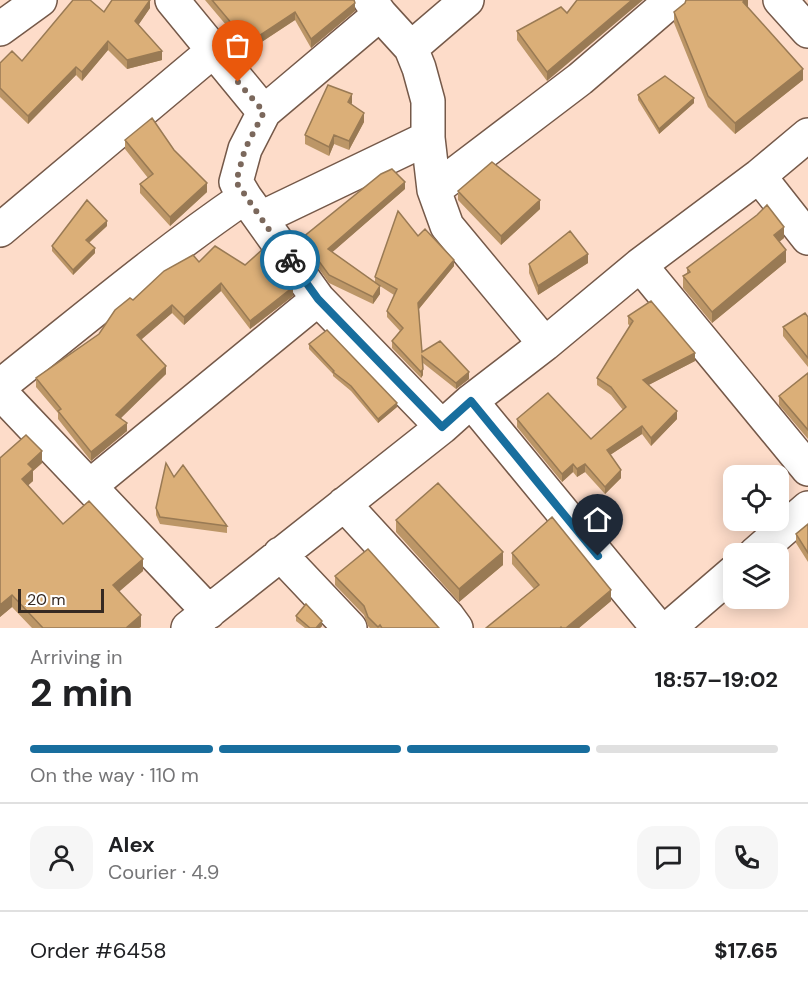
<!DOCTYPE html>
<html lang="en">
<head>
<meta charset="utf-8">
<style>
	:root { --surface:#fff; --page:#f6f6f6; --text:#202124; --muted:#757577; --line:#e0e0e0; --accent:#186e9e }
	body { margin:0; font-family:"DM Sans",sans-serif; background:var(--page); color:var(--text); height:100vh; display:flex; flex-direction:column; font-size:22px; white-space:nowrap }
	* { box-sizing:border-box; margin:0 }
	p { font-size:20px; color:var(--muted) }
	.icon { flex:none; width:33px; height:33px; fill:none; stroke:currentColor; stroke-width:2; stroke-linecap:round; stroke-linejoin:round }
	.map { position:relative; height:628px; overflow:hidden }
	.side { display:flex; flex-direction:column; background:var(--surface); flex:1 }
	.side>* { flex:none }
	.buttons { position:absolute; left:723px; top:465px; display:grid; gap:12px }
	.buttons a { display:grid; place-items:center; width:66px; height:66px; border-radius:12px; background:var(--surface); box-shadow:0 3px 15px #0003; font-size:30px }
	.scale { position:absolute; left:18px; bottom:15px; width:86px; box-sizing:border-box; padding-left:6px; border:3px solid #352922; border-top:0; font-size:16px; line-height:21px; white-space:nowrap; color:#352922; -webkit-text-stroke:4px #fff; paint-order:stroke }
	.pin { position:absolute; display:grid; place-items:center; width:51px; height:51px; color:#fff; margin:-62px -26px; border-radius:50% 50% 50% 0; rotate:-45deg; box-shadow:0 0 6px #0007 }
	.pin .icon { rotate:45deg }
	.courier { position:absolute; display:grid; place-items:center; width:60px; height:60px; margin:-30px; border:4px solid #186e9e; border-radius:50%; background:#fff; color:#222; box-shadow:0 2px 8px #0007 }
	.overview em { font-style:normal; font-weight:700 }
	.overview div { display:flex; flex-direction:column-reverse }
	.overview { display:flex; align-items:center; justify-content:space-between; height:102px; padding:0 30px }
	h1 { font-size:39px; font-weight:700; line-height:45px }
	.bar { display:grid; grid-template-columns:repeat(4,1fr); gap:9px 6px; align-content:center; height:72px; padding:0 30px }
	.bar i { height:8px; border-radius:4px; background:var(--line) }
	.bar .active { background:var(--accent) }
	.bar p { grid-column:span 4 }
	.line { display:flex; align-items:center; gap:15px; padding:0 30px; border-top:2px solid var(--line) }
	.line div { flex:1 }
	.round { display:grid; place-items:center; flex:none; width:63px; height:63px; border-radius:18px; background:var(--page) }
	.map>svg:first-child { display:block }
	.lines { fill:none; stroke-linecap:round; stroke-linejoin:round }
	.street-casing { stroke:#755949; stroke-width:36 }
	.street { stroke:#fff; stroke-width:33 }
	.wall { fill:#bc9667 }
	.shaded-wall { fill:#997a54 }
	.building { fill:#dbaf78; stroke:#997a54; stroke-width:1.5 }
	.done { stroke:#7b685c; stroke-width:6; stroke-dasharray:0 10.8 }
	.route { stroke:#186e9e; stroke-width:8 }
</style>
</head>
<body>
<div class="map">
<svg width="808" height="628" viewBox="0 0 808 628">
	<rect width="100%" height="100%" fill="#fddcc9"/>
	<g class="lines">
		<defs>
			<path id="street" d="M370 0 380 14 411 48 419 68 428 101V138L434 190 447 226 545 344
				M780 0 808 31
				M0 29 40 0
				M411 48 467 0
				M264 112 380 14
				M759 176 808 238
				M434 190 580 79 672 0
				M245 197 318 299 442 427
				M261 218 428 138
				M0 230 213 51
				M640 265 808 469
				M0 386C81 322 160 255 245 197L236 182 245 149 264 112 172 0
				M0 392 209 612
				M471 401 658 628
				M90 486 318 299
				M344 504 448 617 456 628
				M280 554 350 628
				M755 554 808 508
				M188 628 442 427 471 401 545 344 640 265 759 176 808 135
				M669 628 734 572"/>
		</defs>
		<use href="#street" class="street-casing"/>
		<use href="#street" class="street"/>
	</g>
	<path class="wall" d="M205 0H354L355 11 311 48 295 20 248 51Z
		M748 0V8L803 80 735 134 708 107 674 23V12Z
		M561 7 547 81 517 40V31Z
		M150 8 138 25 162 60 127 69 108 50 82 81 76 75 28 124 0 97V63L22 61 104 12Z
		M638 95 694 103 659 134 638 100Z
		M352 103 351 104 364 122 349 150 334 144 329 156 305 144V135Z
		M125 140 174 150 207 192 170 226 140 193V184L148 178 125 149Z
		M405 189 332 252 375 283V277L418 236 454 266 419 309 422 352 469 379 456 389 423 363V375L421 378 392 348V341L400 331 387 317V311L394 295 380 286V294L373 304 329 283 302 245V238Z
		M458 191 540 209 501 245 458 200Z
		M757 215 784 238 779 242 786 262 712 323 683 288V276L687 273V268Z
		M107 226 89 243 95 253 73 275 52 251V246Z
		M199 262 293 296 250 329 221 291 184 325 172 313 141 340 166 374 120 418 127 431 91 461 58 419V413L36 387V378L99 334 133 300Z
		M588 263 538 295 529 273V264Z
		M628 316 695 361 648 385 677 419 651 446 642 434 610 455 621 478 605 494 585 472 577 477 573 472 562 482 517 427V419L591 439 623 410 611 395 597 385V378L630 326 628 324Z
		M808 317V367L783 336V327Z
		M309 344 397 407 378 423 351 391 333 376V374L309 349Z
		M808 373V439L779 405V396Z
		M26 435 42 463 33 471V481L28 485 63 524 143 571 119 591 141 627 139 628H32L12 607 0 617Z
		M174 477 227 526V533L160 524 156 515V508Z
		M396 520 503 565 459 602 396 532Z
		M808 524V562L796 543V534Z
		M512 553 611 601 579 628H486L534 589 512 564Z
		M335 576 439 628H370L368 626 364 615 335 585Z
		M296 616 322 626 320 628H305L296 621Z"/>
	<path class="shaded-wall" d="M150 0V8L135 30V21Z
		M632 0H643L547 81V72Z
		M745 0H748V9L743 2Z
		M355 3V11L311 48V39Z
		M295 12V20L248 51V43Z
		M108 41V50L82 81V72Z
		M162 51V60L127 69V60Z
		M76 67V75L28 124V116Z
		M803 69V80L735 134V123Z
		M352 94V103L348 111V102Z
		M694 98V103L659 134V129Z
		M364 113V122L349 150V141Z
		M334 135V144L329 156V147Z
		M405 182V189L328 256V249Z
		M207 183V192L170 226V217Z
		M540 200V209L501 245V236Z
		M107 221V226L86 245V240Z
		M784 227V238L774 246V235Z
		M95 248V253L73 275V270Z
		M786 250V262L712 323V312Z
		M588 254V263L538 295V286Z
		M454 260V266L418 310V303Z
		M221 283V291L184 325V317Z
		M380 286V294L373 304V297Z
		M293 287V296L250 329V321Z
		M172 305V313L137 343V335Z
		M695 353V361L643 388V380Z
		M166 366V374L116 423V415Z
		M423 369V375L421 378V372Z
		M469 372V379L456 389V383Z
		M397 403V407L378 423V419Z
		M677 411V419L651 446V438Z
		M127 423V431L91 461V452Z
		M642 426V434L607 457V450Z
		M42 451V463L33 471V481L22 491V479L28 464Z
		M573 464V472L562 482V474Z
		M585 464V472L577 477V469Z
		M621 470V478L605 494V487Z
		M503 552V565L459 602V589Z
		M143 559V571L113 597V585Z
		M611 590V601L579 628H566Z
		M12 595V607L0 617V605Z
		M141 615V627L139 628H126Z
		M322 621V626L320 628H316Z"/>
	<path class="building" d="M73 0H90L104 12 112 0H150L135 21 162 51 127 60 108 41 82 72 76 67 28 116 0 88V63L12 51 22 61Z
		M212 0H354L355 3 311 39 295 12 248 43Z
		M577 0H632L547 72 517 31 561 7 567 13Z
		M686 0H745L743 2 803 69 735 123 708 96 674 12 685 3Z
		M665 76 694 98 659 129 638 95Z
		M328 85 352 94 348 102 364 113 349 141 334 135 329 147 305 135Z
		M152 118 174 150 207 183 170 217 140 184 153 174 125 140Z
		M492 162 540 200 501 236 458 191Z
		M392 169 405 182 328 249 380 286 373 297 329 275 302 238 381 174Z
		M87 200 107 221 86 240 95 248 73 270 52 246Z
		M767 205 784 227 774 235 786 250 712 312 683 276 690 272 687 268 757 215Z
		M398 211 418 236 425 229 454 260 418 303 422 352 440 341 469 372 456 383 422 356 423 369 421 372 392 341 403 328 387 311 397 289 375 277Z
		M570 231 588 254 538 286 529 264Z
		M215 246 245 265 264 248 293 287 250 321 221 283 184 317 172 305 137 335 166 366 116 415 127 423 91 452 58 411 61 409 36 378 99 334 115 310 130 298 133 300 164 271 193 255 199 262Z
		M651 301 695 353 643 380 677 411 651 438 642 426 607 450 621 470 605 487 585 464 577 469 573 464 562 474 517 419 548 393 591 439 626 407 611 387 597 378 633 321 628 316Z
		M805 313 808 317V358L783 327Z
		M327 330 397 403 378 419 351 386 333 372 334 371 309 344Z
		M808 373V430L779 396Z
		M26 435 42 451 28 464 33 469 22 479 63 524 89 501 143 559 113 585 141 615 126 628H43L12 595 0 605V458Z
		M166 463 174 477 183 465 227 526 160 517 156 508Z
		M438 483 503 552 459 589 396 520Z
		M552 517 611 590 566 628H562L561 627 560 628H486L539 585 512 553Z
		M808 524V553L796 534Z
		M368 549 439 628H382L380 625 378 627 368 617 364 606 335 576Z
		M306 604 322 621 316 628H310L296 616Z"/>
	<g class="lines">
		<path class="done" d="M238 82 264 112 245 149 236 182 290 260"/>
		<path class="route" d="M290 260 318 299 442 427 471 401 598 556"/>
	</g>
</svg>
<div class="buttons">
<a><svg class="icon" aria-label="locate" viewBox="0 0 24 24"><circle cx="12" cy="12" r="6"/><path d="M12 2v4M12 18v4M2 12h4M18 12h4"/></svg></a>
<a><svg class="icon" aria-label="layers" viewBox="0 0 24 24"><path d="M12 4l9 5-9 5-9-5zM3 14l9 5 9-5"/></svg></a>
</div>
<div class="scale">20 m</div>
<div class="pin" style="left:238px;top:82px;background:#ea580c"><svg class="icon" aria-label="bag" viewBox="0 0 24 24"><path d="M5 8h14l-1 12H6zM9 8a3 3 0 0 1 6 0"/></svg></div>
<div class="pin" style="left:598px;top:556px;background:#1f2937"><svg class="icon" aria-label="home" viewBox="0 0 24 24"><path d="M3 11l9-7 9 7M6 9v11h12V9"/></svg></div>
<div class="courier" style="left:290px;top:260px"><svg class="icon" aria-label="bike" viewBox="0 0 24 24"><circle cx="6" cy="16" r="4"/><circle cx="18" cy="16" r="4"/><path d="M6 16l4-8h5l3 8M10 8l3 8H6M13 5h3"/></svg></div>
</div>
<section class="side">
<div class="overview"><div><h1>2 min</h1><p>Arriving in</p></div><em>18:57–19:02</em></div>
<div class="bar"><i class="active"></i><i class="active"></i><i class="active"></i><i></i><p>On the way · 110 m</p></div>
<div class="line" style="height:108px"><a class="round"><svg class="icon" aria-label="person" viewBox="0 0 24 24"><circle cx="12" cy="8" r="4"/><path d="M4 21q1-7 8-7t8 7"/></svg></a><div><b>Alex</b><p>Courier · 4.9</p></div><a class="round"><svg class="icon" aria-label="chat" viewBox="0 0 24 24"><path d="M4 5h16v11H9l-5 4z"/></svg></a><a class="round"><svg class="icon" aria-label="phone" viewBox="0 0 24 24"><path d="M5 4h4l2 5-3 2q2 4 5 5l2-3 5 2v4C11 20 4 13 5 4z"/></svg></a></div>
<div class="line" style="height:78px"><div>Order #6458</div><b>$17.65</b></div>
</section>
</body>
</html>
